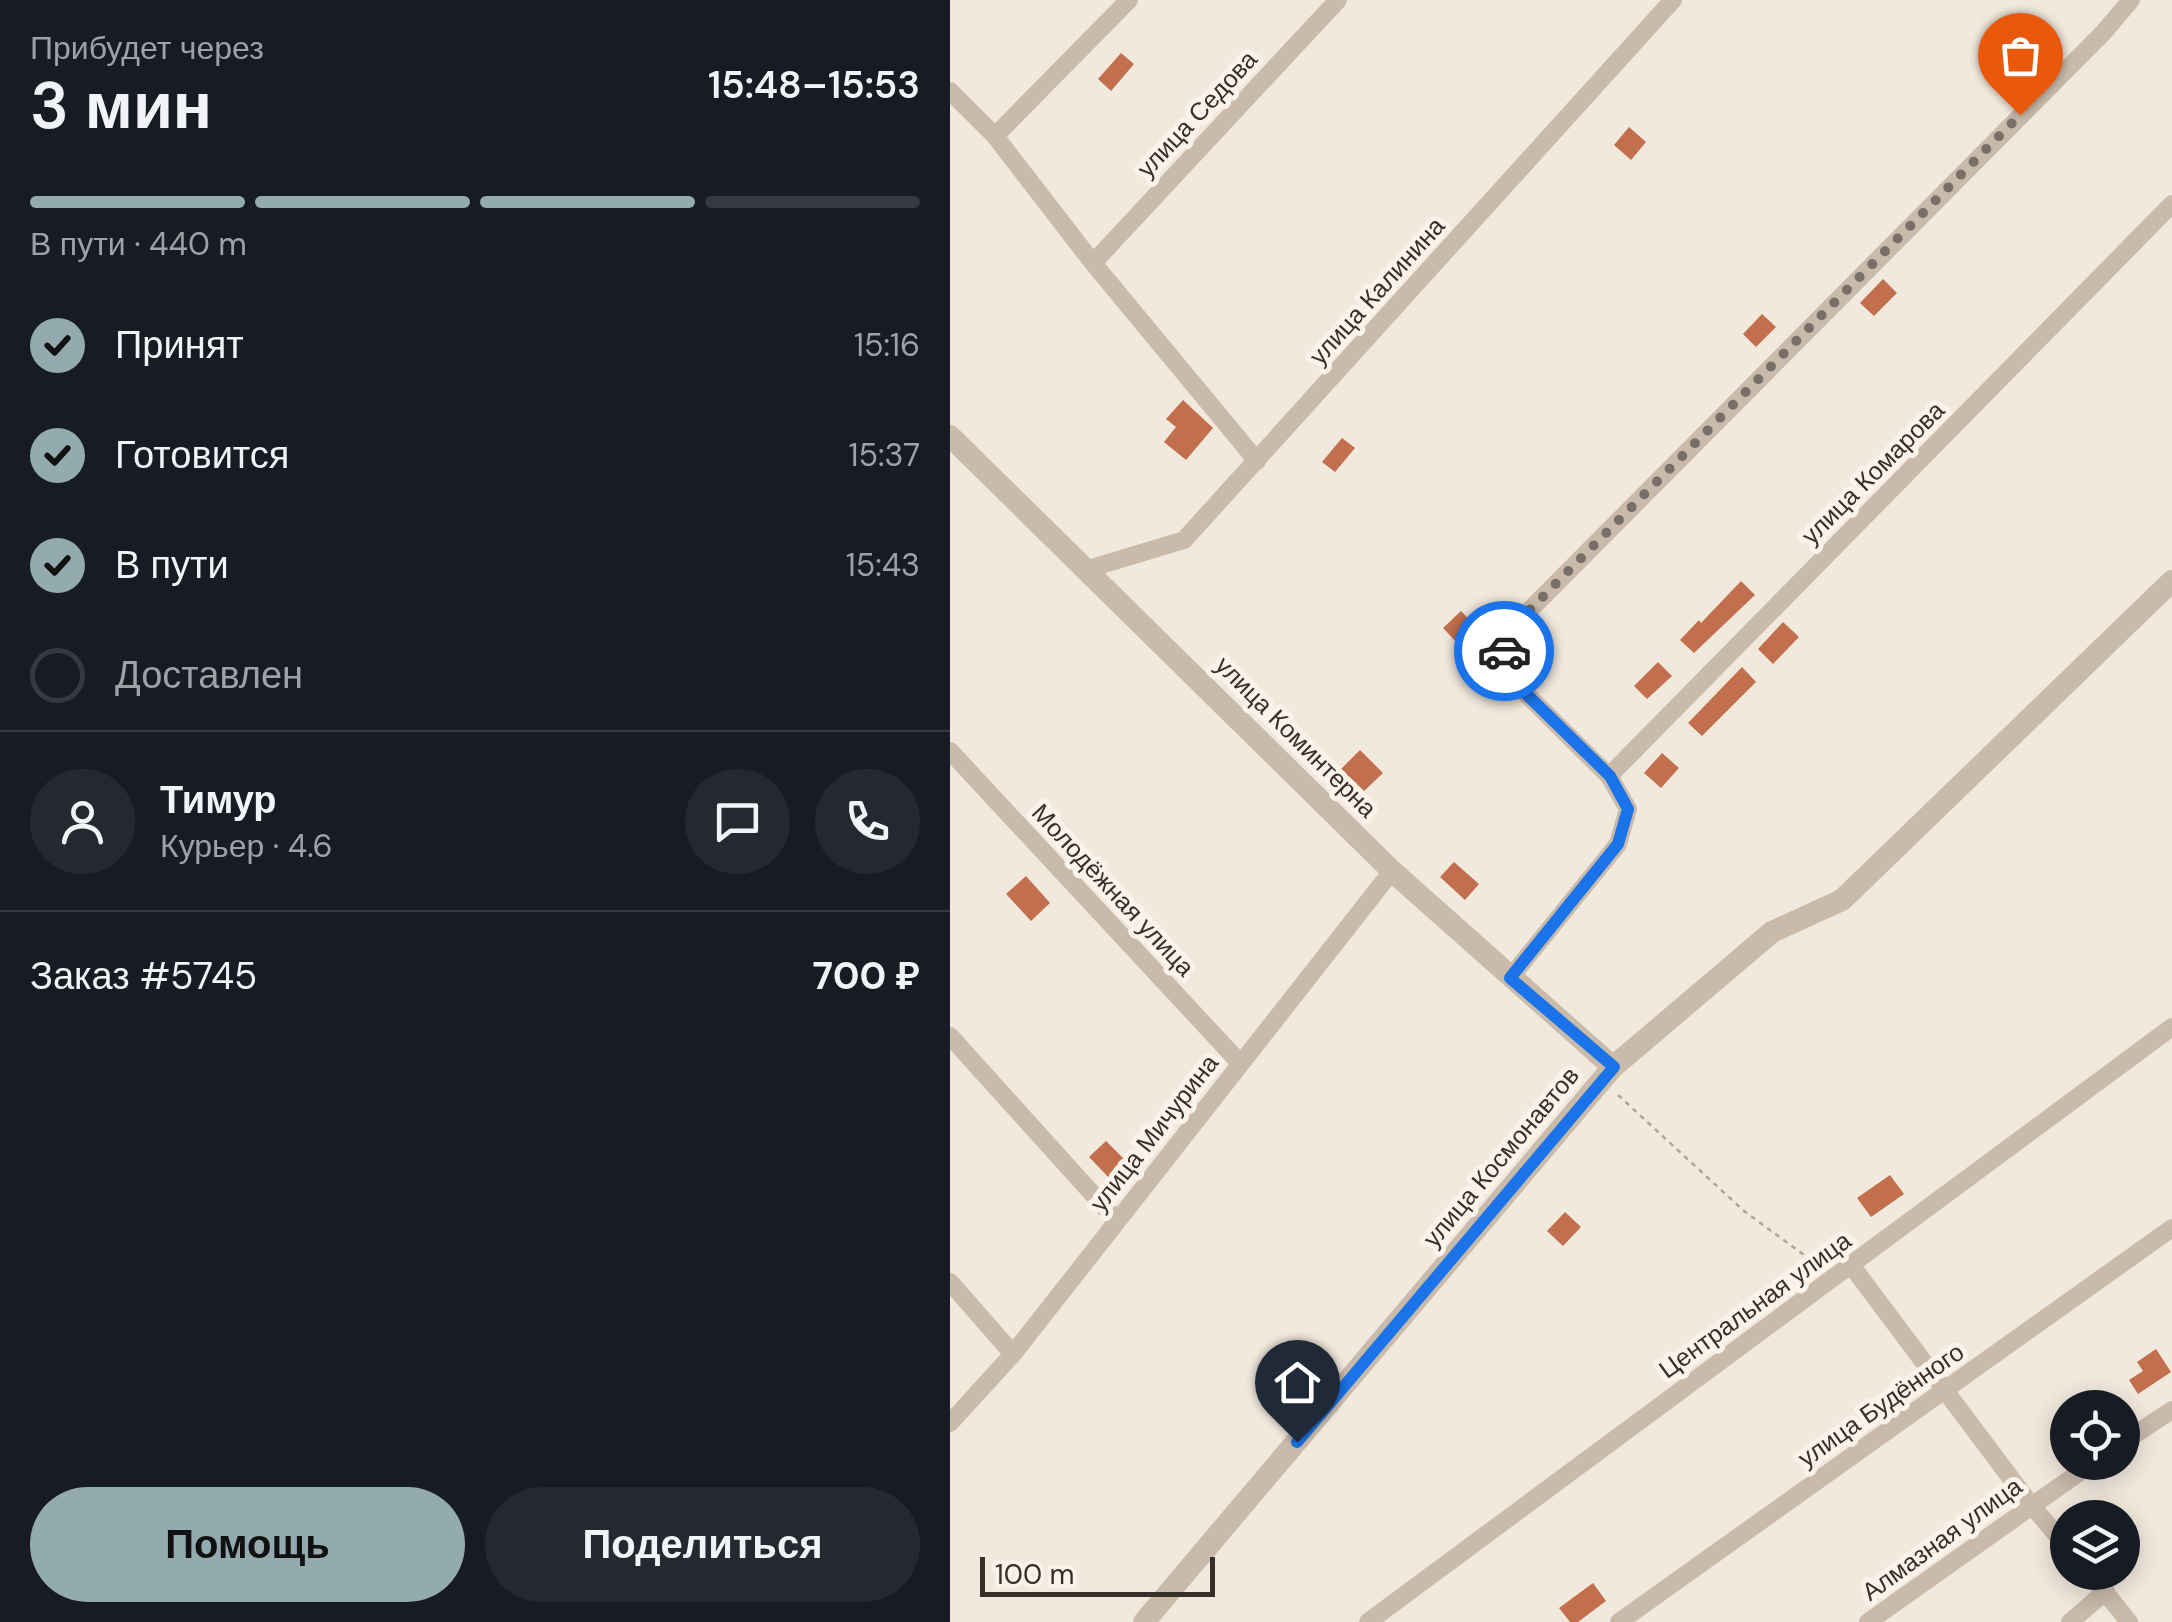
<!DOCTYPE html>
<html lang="ru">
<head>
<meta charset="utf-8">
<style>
	:root { --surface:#171b24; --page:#242831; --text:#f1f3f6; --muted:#9ea1a6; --line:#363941; --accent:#93aaae }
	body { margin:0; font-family:"DM Sans",sans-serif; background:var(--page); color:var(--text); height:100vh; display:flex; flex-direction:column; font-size:38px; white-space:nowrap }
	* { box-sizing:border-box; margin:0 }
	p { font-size:32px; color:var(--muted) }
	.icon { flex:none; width:55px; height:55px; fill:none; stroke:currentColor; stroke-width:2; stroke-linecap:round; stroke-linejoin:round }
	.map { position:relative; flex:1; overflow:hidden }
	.sheet { display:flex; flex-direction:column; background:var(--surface); width:950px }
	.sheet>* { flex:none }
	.tools { position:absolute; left:1100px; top:1390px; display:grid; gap:20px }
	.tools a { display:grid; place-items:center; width:90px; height:90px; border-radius:50%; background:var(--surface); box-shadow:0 5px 25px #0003; font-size:50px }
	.scale { position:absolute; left:30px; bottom:25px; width:235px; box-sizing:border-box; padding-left:10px; border:5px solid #372f29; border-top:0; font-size:28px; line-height:35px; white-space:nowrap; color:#372f29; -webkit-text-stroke:8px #f9f3ea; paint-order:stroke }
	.pin { position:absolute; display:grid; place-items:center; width:85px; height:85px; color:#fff; margin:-102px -42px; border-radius:50% 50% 50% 0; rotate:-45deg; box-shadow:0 0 10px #0007 }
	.pin .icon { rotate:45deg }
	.courier { position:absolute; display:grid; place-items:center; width:100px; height:100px; margin:-50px; border:8px solid #1a73e8; border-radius:50%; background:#fff; color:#222; box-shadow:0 2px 12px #0007 }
	.summary em { font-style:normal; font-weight:600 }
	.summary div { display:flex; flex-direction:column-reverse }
	.summary { display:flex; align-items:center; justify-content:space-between; height:170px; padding:0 30px }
	h1 { font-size:65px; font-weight:600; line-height:75px }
	.bar { display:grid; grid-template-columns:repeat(4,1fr); gap:15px 10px; align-content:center; height:120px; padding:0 30px }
	.bar i { height:12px; border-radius:8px; background:var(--line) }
	.bar .current { background:var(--accent) }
	.bar p { grid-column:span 4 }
	.line { display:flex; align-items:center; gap:25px; padding:0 30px; border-top:2px solid var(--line) }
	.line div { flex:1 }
	.round { display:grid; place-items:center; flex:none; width:105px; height:105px; border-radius:52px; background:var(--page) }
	ol { padding:0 30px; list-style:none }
	li { display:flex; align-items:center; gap:30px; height:110px }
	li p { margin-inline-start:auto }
	li .icon { padding:10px; border-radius:50%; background:var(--accent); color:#111; stroke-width:4 }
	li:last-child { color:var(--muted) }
	li i { width:55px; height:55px; border:5px solid var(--line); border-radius:50% }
	.action { display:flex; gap:20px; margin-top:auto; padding:20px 30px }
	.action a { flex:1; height:115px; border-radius:60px; background:var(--accent); color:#111; font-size:40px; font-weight:600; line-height:115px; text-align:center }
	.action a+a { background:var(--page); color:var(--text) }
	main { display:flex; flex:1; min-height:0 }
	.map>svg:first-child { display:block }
	.building { fill:#c16f4d }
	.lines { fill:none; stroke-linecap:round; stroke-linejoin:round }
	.path { stroke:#b5a494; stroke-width:2.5; stroke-dasharray:5 5; stroke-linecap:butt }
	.minor { stroke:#c9baaa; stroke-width:18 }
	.tertiary { stroke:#c9baaa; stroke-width:22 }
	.done { stroke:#787068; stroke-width:10; stroke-dasharray:0 18 }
	.route { stroke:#1a73e8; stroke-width:12 }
	.labels { text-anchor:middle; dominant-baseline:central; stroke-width:10; stroke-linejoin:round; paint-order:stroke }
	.street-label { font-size:25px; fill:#372f29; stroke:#f9f3ea }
</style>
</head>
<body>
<main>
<section class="sheet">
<div class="summary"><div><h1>3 мин</h1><p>Прибудет через</p></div><em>15:48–15:53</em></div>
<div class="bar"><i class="current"></i><i class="current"></i><i class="current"></i><i></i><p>В пути · 440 m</p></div>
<ol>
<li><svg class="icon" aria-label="check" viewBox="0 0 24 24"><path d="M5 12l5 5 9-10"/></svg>Принят<p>15:16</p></li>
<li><svg class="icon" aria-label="check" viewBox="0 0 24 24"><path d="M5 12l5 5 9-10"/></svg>Готовится<p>15:37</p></li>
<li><svg class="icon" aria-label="check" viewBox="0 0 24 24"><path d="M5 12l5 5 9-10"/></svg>В пути<p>15:43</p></li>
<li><i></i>Доставлен</li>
</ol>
<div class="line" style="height:180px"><a class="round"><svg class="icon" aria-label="person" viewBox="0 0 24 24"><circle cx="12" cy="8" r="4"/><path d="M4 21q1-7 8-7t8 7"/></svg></a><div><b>Тимур</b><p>Курьер · 4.6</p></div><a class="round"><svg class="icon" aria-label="chat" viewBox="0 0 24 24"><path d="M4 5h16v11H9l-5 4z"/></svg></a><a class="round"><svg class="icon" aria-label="phone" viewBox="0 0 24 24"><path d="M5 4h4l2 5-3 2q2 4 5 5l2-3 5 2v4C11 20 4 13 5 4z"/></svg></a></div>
<div class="line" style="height:130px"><div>Заказ #5745</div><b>700 ₽</b></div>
<div class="action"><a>Помощь</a><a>Поделиться</a></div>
</section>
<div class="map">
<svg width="1222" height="1622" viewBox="0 0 1222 1622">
	<rect width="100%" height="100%" fill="#f2e9de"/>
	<path class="building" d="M171 53 184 64 161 91 148 79Z
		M679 127 696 142 681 160 664 145Z
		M933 279 947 293 924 316 910 303Z
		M812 314 826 327 806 347 793 334Z
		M233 400 263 428 236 460 214 442 226 427 216 419Z
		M392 438 405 448 385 472 372 462Z
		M791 581 805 595 744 653 730 640 749 620 751 623Z
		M511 611 527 628 509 645 493 628Z
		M833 622 849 637 823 664 808 649Z
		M708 662 722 676 697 699 684 686Z
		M792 667 806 682 752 736 738 723Z
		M410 750 433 773 414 791 391 769Z
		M712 753 729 768 711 788 694 773Z
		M504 862 529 884 515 900 490 877Z
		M76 876 100 903 81 921 56 894Z
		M156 1141 182 1167 165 1184 139 1157Z
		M940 1175 954 1194 921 1217 907 1198Z
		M615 1212 631 1227 613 1246 597 1231Z
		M1206 1349 1221 1372 1188 1394 1179 1380 1193 1371 1187 1362Z
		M643 1583 656 1601 628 1622H620L609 1608Z"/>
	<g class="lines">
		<path class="path" d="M668 1095 794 1211 861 1260 874 1261"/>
		<path class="minor" d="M0 91 45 136 143 263 307 461
			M45 136 179 0
			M143 263 388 0
			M138 569 234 540 723 0
			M0 751 290 1063
			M659 776 1222 204
			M560 978 668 844 678 809 659 776 562 680 551 639 1153 33 1181 0
			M0 1036 167 1221
			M901 1265 1081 1505 1118 1548
			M0 1282 63 1354
			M0 1423 63 1354 442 871
			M1172 1443 1222 1410
			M1139 1572 1179 1622
			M418 1622 1222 1027
			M669 1622 1222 1228
			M918 1622 1144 1462
			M1120 1622 1156 1591"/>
		<path class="tertiary" d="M0 436 442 871 663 1067
			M194 1622 663 1067 822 932 892 900 1222 581"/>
	</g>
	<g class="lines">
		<path class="done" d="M554 651 551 639 1070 115"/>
		<path class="route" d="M347 1442 664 1067 560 978 668 844 678 809 660 776 562 680 554 651"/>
	</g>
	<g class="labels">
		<g class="street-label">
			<text transform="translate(247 114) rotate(-47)">улица Седова</text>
			<text transform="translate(427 291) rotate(-48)">улица Калинина</text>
			<text transform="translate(923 473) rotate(-45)">улица Комарова</text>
			<text transform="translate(346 737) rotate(45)">улица Коминтерна</text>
			<text transform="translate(163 890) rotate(47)">Молодёжная улица</text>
			<text transform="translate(204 1133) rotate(-52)">улица Мичурина</text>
			<text transform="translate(551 1157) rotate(-50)">улица Космонавтов</text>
			<text transform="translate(805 1305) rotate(-36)">Центральная улица</text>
			<text transform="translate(931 1405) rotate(-35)">улица Будённого</text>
			<text transform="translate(992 1539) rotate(-36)">Алмазная улица</text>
		</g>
	</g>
</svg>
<div class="tools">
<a><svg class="icon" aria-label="locate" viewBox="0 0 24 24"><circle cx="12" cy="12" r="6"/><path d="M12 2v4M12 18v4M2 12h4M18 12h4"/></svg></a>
<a><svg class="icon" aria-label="layers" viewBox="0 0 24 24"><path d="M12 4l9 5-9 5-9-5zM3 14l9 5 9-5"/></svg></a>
</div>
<div class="scale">100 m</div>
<div class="pin" style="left:1070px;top:115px;background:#ea580c"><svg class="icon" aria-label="bag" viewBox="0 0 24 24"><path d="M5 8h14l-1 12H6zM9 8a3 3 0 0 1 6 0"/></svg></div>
<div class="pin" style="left:347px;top:1442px;background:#1f2937"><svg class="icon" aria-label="home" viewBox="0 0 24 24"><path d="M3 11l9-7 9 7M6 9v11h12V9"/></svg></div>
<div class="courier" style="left:554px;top:651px"><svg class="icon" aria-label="car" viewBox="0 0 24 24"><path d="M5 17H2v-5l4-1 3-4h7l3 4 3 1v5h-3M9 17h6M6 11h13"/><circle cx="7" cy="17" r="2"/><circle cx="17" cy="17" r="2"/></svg></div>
</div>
</main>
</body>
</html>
